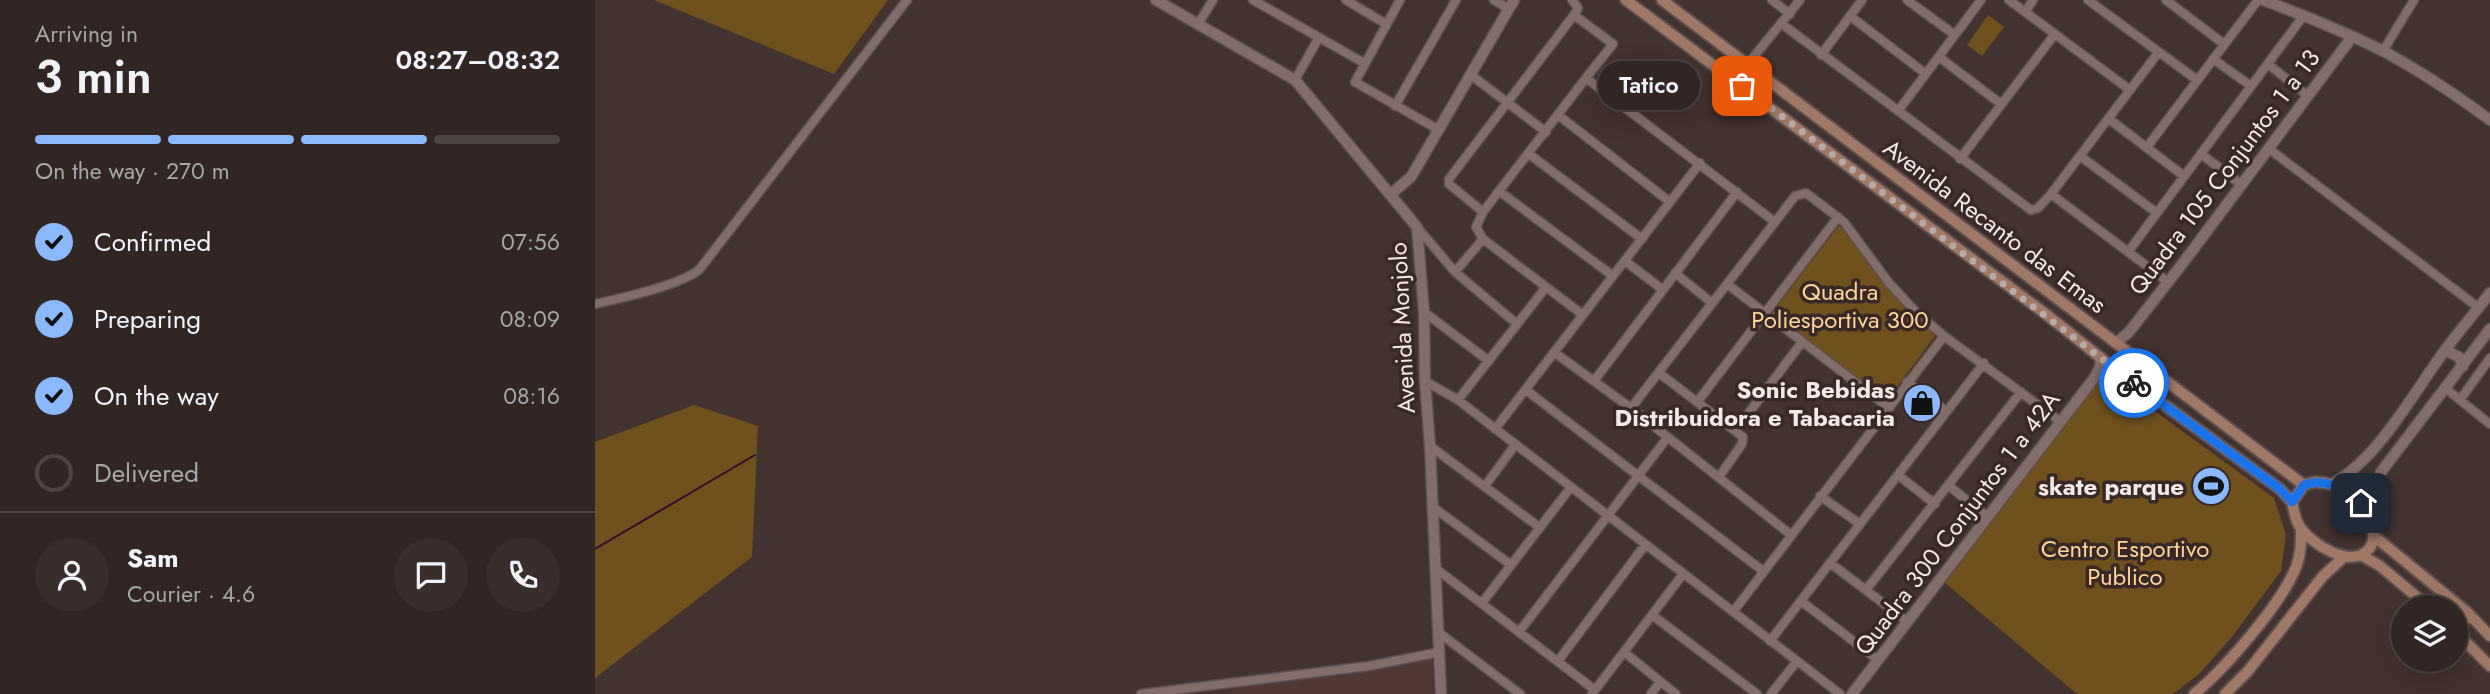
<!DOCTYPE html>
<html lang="en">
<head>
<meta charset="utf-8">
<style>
	:root { --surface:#322624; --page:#3a2e2c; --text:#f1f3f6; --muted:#a8a5a6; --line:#4d4341; --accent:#8cb9fc }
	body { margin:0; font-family:Jost,sans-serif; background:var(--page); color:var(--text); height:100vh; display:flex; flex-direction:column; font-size:26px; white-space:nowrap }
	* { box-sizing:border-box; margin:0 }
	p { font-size:23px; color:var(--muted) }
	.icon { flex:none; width:38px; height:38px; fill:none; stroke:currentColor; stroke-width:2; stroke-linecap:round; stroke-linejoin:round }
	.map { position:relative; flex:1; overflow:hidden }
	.sheet { display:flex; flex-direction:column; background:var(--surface); width:595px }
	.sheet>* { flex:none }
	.buttons { position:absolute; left:1796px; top:595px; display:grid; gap:14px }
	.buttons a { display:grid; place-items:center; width:77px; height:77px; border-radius:50%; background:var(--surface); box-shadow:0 7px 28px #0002,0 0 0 2px var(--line); font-size:35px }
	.pin { position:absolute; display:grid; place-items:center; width:60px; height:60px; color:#fff; margin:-30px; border-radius:14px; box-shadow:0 4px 10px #0006 }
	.courier { position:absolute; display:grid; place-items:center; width:70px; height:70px; margin:-35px; border:5px solid #1a73e8; border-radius:50%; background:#fff; color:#222; box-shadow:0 2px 9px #0007 }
	.bubble { position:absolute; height:49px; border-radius:24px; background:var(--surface); box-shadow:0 7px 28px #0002,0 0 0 2px var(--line); font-size:23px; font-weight:600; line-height:49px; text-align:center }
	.summary em { font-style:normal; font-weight:600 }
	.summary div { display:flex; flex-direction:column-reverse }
	.summary { display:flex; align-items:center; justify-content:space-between; height:119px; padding:0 35px }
	h1 { font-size:46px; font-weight:600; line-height:52px }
	.bar { display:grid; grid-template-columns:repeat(4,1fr); gap:10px 7px; align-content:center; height:84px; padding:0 35px }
	.bar i { height:9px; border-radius:5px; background:var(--line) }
	.bar .on { background:var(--accent) }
	.bar p { grid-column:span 4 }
	.line { display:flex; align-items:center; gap:18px; padding:0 35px; border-top:2px solid var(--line) }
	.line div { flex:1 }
	.round { display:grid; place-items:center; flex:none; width:74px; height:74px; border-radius:37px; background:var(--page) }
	ol { padding:0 35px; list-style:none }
	li { display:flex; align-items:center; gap:21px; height:77px }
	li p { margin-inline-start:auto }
	li .icon { padding:7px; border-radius:50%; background:var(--accent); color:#111; stroke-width:4 }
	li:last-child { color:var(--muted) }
	li i { width:38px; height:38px; border:4px solid var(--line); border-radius:50% }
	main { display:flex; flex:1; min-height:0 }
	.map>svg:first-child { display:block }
	.built { fill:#503835 }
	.green { fill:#6f511e }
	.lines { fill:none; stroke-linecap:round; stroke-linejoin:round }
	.stream { stroke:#360c2f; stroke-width:2 }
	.minor-casing { stroke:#5e4f4e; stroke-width:11 }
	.tertiary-casing { stroke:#5e4f4e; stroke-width:13 }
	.secondary-casing { stroke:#5e4f4e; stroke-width:14 }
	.minor { stroke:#816e6b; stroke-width:8 }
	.tertiary { stroke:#816e6b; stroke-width:10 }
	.secondary { stroke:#9f7866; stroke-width:10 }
	.done { stroke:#b6a9a7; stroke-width:7; stroke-dasharray:0 12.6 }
	.route { stroke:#1a73e8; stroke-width:9 }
	.labels { text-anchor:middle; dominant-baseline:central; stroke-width:7; stroke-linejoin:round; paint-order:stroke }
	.street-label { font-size:24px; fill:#f4e9e7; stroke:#382826 }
	.park-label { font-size:24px; fill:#fdd498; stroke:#382826 }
	.poi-label { font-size:24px; font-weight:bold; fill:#f4e9e7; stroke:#382826; text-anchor:end }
</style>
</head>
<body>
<main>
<section class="sheet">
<div class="summary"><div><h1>3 min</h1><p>Arriving in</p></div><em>08:27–08:32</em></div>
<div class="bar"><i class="on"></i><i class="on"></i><i class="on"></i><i></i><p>On the way · 270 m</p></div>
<ol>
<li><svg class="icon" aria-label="check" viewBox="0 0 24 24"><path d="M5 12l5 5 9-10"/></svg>Confirmed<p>07:56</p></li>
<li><svg class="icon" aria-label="check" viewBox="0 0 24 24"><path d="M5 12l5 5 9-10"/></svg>Preparing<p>08:09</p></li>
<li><svg class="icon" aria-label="check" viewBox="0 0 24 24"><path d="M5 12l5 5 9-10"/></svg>On the way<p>08:16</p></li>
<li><i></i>Delivered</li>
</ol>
<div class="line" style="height:126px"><a class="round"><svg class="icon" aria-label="person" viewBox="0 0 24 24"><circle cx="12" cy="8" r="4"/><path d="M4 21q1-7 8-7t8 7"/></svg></a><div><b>Sam</b><p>Courier · 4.6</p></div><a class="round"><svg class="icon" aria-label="chat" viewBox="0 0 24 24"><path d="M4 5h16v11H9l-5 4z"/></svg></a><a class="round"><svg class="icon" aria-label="phone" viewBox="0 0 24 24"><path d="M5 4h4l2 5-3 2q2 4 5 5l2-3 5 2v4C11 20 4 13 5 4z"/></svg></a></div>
</section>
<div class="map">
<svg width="1895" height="694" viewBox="0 0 1895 694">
	<rect width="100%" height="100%" fill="#423230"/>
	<path class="built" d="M837 657 838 694H637L636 685Z"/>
	<path class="green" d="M59 0H293L239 74Z
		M1393 15 1409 27 1387 56 1372 45Z
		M1245 224 1307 304 1340 336 1291 402 1177 313Z
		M1509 374 1679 498 1691 535 1686 571 1636 638 1604 674 1578 694H1482L1350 583Z
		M99 405 163 426 157 557 0 678V442Z"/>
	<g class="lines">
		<path class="stream" d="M0 549 160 455"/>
		<defs>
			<path id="minor" d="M658 0 769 63
				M751 0 791 24
				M805 0 760 82 844 130
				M899 0 914 9
				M977 0 983 8 979 15 1018 44 991 78 1180 222 1200 196 1211 193 1249 222 1294 283 1321 312 1349 336 1466 422
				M1177 0 1195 14
				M1312 0 1360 35
				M1414 0 1535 90
				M1493 0 1602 80
				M1571 0 1629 44
				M1430 12 1438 0
				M1255 16 1331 74
				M603 24 618 0
				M1187 24 1436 210 1443 208 1456 194 1563 53
				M1788 51 1819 0
				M1226 55 1267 0
				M1344 57 1406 104
				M1618 59 1656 86
				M1673 64 1713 96
				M1152 65 1205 0
				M876 75 951 132
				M700 80 723 39
				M800 106 861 0
				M1303 111 1386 0
				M963 115 1075 202
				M1514 119 1589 176
				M1552 147 1663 0
				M1673 148 1884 308
				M934 154 1047 239
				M1606 154 1647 185
				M1485 156 1562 213
				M1365 159 1459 35
				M904 191 1018 276
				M1456 194 1573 282
				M888 212 854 184V179L979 15
				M822 227 860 272 922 324
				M1533 252 1709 15
				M1030 261 1067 289
				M860 272 888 239
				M1080 273 1117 303
				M1132 284 1293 407
				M0 304C27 298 82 286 104 270L312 0
				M829 312 894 361
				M988 315 888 239 881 227 888 212 991 78
				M960 353 1036 408 1195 534
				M1064 373 1148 437 1147 444 1124 477
				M830 381 863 400 1245 694
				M999 381 1142 192
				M1312 382 1351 411
				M1850 388 1895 424
				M931 390 1168 571
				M863 400 951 287
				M1865 400 1895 358
				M1103 401 1243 217
				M1036 408 1180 222
				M900 429 1105 163
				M1141 430 1207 342
				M835 446 944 527
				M1303 475 1340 504
				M890 486 920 445
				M1354 486 1393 517
				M1225 496 1265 524
				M838 507 916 565
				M1235 563 1313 622
				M840 568 1000 690
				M1271 590 1426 392
				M1206 601 1283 660
				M887 603 976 487
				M1138 612 1349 336
				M1057 615 1162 694
				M843 632 925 694
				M924 632 1072 438
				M1175 641 1389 363
				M1029 652 1081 694
				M963 661 1050 545
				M546 694 774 666 845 652
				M997 694 1088 574
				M1056 694 1065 682
				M1176 694 1202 661"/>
			<path id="tertiary" d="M561 0 700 80 822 227 829 312 830 381 835 446 846 694
				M1668 0C1708 15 1748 31 1786 50 1824 70 1861 95 1895 120
				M796 194 816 177 919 0
				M1521 343 1534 332 1588 263 1757 37
				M1850 350 1864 357 1868 366
				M1737 484C1783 459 1817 395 1848 353 1863 332 1880 313 1895 293
				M1773 513 1777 492 1786 472 1895 329
				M1257 694 1500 377 1505 367 1506 358"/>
			<path id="secondary" d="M1031 0 1452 315 1516 366 1685 489 1697 502
				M1067 0 1709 485
				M1719 482C1748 482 1770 501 1777 528 1779 535 1779 543 1774 549 1757 570 1716 544 1705 527 1700 520 1699 510 1697 502L1709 485Z
				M1779 536 1872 612 1895 636
				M1766 555 1785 566 1834 607
				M1860 624 1871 620 1872 612
				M1860 631 1895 666
				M1599 694C1630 669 1687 603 1701 567 1706 555 1706 542 1706 529
				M1630 694 1653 671 1728 576 1749 557"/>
		</defs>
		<use href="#minor" class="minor-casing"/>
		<use href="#tertiary" class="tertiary-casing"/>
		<use href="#secondary" class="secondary-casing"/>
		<use href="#minor" class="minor"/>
		<use href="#tertiary" class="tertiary"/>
		<use href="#secondary" class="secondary"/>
	</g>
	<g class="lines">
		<path class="done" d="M1147 86 1539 383"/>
		<path class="route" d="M1539 383 1685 489 1697 502 1709 485C1731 477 1749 489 1766 503"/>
	</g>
	<defs>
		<symbol id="shop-disc" viewBox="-11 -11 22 22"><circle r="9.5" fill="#8cb9fc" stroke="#382826"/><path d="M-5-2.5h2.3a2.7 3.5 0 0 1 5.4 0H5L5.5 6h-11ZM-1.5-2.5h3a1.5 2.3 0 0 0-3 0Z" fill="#111"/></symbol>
		<symbol id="stadium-disc" viewBox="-11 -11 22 22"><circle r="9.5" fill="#8cb9fc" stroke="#382826"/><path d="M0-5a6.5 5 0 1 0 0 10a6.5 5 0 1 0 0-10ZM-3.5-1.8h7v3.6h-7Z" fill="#111"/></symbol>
	</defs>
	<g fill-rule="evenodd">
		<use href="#shop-disc" x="1305" y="381" width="44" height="44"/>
		<use href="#stadium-disc" x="1594" y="464" width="44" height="44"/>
	</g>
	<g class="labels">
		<g class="street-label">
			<text transform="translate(1629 172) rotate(-53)">Quadra 105 Conjuntos 1 a 13</text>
			<text transform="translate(1400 226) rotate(37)">Avenida Recanto das Emas</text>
			<text transform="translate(807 328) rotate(-93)">Avenida Monjolo</text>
			<text transform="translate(1362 523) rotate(-53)">Quadra 300 Conjuntos 1 a 42A</text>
		</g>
		<g class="park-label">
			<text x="1245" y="291">Quadra<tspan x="1245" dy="28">Poliesportiva 300</tspan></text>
			<text x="1530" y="548">Centro Esportivo<tspan x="1530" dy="28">Publico</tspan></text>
		</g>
		<g class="poi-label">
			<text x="1300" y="389">Sonic Bebidas<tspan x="1300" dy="28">Distribuidora e Tabacaria</tspan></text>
			<text x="1589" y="486">skate parque</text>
		</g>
	</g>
</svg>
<div class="buttons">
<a><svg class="icon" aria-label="layers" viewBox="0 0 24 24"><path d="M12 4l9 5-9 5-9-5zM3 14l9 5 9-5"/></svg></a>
</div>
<div class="pin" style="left:1147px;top:86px;background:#ea580c"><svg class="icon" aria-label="bag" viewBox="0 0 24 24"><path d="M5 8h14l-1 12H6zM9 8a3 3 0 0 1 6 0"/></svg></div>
<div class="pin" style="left:1766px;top:503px;background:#1f2937"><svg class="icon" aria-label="home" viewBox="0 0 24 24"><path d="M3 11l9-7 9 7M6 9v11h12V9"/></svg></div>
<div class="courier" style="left:1539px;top:383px"><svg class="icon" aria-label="bike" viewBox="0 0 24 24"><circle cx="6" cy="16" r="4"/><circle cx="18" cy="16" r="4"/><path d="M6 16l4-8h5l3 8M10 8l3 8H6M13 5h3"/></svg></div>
<div class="bubble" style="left:1003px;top:61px;width:102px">Tatico</div>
</div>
</main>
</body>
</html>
